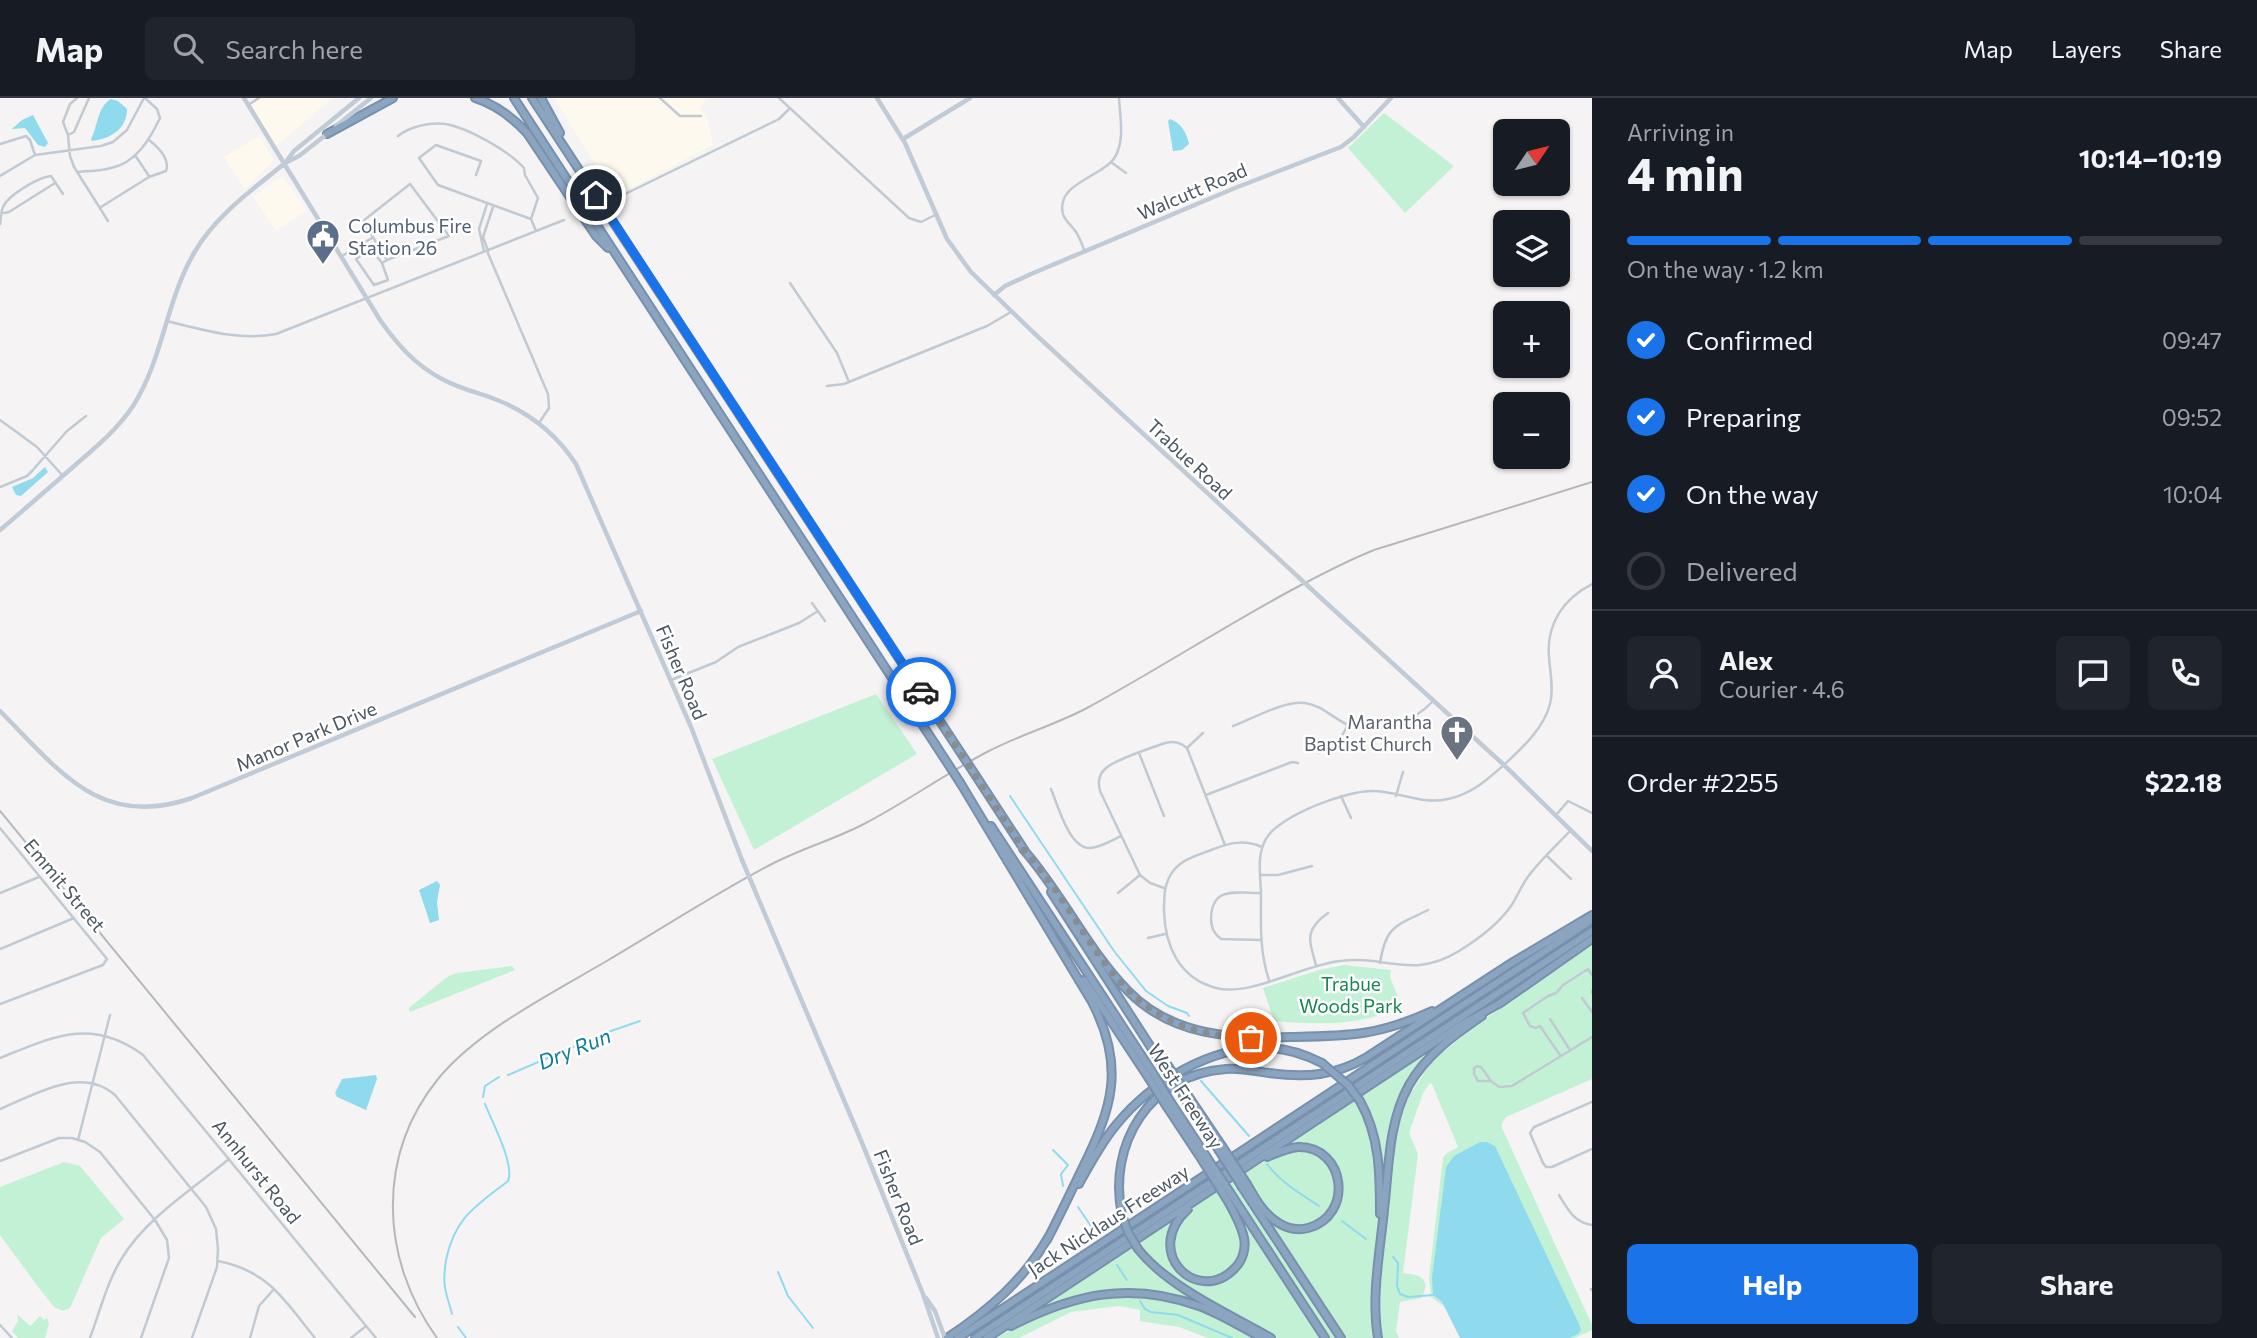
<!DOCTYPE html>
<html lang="en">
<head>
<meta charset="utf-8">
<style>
	:root { --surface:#171b24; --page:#20242c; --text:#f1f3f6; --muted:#9ea1a6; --line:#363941; --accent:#1a73e8 }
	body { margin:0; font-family:Commissioner,sans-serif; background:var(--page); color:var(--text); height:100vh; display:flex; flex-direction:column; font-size:26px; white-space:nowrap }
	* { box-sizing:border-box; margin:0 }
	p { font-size:23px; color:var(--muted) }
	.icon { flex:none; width:38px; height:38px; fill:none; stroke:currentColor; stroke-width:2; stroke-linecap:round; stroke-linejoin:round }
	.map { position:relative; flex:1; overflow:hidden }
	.details { display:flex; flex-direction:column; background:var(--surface); width:665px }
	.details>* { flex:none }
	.needle { width:46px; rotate:55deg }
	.buttons { position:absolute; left:1493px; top:21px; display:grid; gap:14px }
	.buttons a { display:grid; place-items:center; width:77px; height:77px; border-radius:10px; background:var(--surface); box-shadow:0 2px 5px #0004; font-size:35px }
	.pin { position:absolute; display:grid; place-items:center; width:60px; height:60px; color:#fff; margin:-30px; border:4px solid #fff; border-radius:50%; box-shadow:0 2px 7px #0007 }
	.courier { position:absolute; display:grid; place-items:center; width:70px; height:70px; margin:-35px; border:5px solid #1a73e8; border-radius:50%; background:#fff; color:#222; box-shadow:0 2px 9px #0007 }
	.overview em { font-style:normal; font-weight:700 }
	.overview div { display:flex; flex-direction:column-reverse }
	.overview { display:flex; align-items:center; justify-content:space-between; height:119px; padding:0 35px }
	h1 { font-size:46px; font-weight:700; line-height:52px }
	.bar { display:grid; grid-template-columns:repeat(4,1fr); gap:10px 7px; align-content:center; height:84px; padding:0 35px }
	.bar i { height:9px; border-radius:5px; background:var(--line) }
	.bar .current { background:var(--accent) }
	.bar p { grid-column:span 4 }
	.line { display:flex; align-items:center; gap:18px; padding:0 35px; border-top:2px solid var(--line) }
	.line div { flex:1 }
	.round { display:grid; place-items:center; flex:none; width:74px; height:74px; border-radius:10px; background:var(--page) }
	ol { padding:0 35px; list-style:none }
	li { display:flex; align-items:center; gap:21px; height:77px }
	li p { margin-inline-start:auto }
	li .icon { padding:7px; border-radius:50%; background:var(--accent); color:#fff; stroke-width:4 }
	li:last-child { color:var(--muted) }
	li i { width:38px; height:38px; border:4px solid var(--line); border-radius:50% }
	.action { display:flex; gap:14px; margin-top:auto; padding:14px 35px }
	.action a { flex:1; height:80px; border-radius:10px; background:var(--accent); color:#fff; font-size:28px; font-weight:700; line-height:80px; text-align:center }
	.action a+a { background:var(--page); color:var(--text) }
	header { display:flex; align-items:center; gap:42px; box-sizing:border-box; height:98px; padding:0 35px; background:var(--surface); border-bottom:2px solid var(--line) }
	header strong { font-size:33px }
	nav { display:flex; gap:38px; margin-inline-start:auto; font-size:24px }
	.search { width:490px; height:63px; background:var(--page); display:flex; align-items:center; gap:18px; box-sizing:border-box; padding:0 24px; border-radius:10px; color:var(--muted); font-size:26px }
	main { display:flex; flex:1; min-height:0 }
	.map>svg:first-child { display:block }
	.commercial { fill:#fdf9ef }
	.green { fill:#c3f1d5 }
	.water { fill:#90daee }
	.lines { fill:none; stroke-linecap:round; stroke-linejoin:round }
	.stream { stroke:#90daee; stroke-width:2 }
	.highway-casing { stroke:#7690ad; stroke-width:10 }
	.street { stroke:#c1cad2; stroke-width:2.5 }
	.secondary { stroke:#c1cbd6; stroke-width:4.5 }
	.highway { stroke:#8ba5c1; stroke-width:6 }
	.rail { stroke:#b5b8bd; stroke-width:2 }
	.highway-bridge-casing { stroke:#7690ad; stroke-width:10; stroke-linecap:butt }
	.secondary-bridge { stroke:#c1cbd6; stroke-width:4.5 }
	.highway-bridge { stroke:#8ba5c1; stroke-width:6 }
	.done { stroke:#868d94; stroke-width:7; stroke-dasharray:0 12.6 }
	.route { stroke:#1a73e8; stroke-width:9 }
	.labels { text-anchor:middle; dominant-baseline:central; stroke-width:5; stroke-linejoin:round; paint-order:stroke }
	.street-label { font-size:19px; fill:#4a5661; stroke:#fff }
	.service-label { font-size:19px; fill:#4e5e75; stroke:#fff; text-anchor:start }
	.worship-label { font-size:19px; fill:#5b616d; stroke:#fff; text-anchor:end }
	.park-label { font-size:19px; fill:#17864f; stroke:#fff }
	.water-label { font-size:21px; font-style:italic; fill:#0c7c9b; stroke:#fff }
</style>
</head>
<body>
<header>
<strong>Map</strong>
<div class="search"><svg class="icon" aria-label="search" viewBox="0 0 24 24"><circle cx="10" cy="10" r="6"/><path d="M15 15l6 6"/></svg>Search here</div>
<nav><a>Map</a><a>Layers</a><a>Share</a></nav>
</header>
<main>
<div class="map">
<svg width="1592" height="1240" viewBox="0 0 1592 1240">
	<rect width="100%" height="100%" fill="#f5f3f3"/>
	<path class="commercial" d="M259 0H333L275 49 248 7Z
		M554 0H710L699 9 707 18 713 47 615 98Z
		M260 38 274 62 245 91 224 59Z
		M283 78 307 113 276 133 253 98Z"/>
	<path class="green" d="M1384 15 1454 68 1405 115 1348 50Z
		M876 596 917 656 754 752 712 661Z
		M1592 845V981L1506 1019 1502 1025V1030L1592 1227V1232L1575 1240H1570L1578 1236 1442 1204 1445 1209 1431 1199 1429 1180 1443 1060 1446 1056 1458 1049 1432 986 1430 985 1423 995 1409 1035 1418 1056 1403 1175C1419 1176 1433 1181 1421 1200L1400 1204 1396 1233 1399 1240H1382C1377 1178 1388 1109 1395 1047L1398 1028 1410 996 1433 962 1470 932Z
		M1344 867 1391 872 1390 879 1402 909C1357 928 1323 927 1274 923L1263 890 1319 872Z
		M512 868 515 872 410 914 409 910 447 879 457 875Z
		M1439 944 1441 946 1405 991 1383 1079C1381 1049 1377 1024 1361 997Z
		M1356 1002C1398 1069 1367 1165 1374 1240H1346L1265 1117 1274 1124 1310 1131 1337 1110 1341 1096V1080L1338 1072 1314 1050 1282 1051 1280 1050Z
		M1296 1051C1321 1054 1337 1066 1335 1093 1335 1096 1336 1100 1335 1104 1326 1131 1291 1134 1271 1116 1260 1106 1252 1089 1243 1076L1273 1059Z
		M64 1064 80 1068 124 1121 101 1140 70 1210 63 1213 54 1209 39 1190 0 1137V1089Z
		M1234 1082 1337 1240H1329L1229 1085Z
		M1219 1091C1227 1107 1242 1127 1242 1146 1242 1181 1193 1193 1177 1162 1173 1154 1170 1145 1173 1136 1178 1116 1204 1103 1219 1091Z
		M1241 1118 1321 1240H1277L1172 1179 1158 1168 1138 1145 1175 1119C1169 1144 1162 1147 1179 1173L1214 1184 1242 1162 1244 1130Z
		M1132 1148C1148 1177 1182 1192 1209 1208L1176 1199 1097 1196 1024 1219Z
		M1127 1198C1181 1201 1210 1215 1257 1240H1208L1179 1229 1140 1223V1212L1119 1208 1071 1214 1019 1240H996C1039 1215 1077 1201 1127 1198Z
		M17 1216 30 1228 40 1218 44 1222 47 1220 49 1225 45 1240H18L12 1233 18 1223Z"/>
	<path class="water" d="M111 1 118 3 127 11C127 31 110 41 92 43L91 41C98 28 97 9 111 1Z
		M33 17 48 45 45 49 38 47 25 30 12 31 22 22Z
		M1170 21C1180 24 1187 35 1189 46L1182 52 1173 53 1168 23Z
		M45 369 48 374 21 398 16 397 12 389 33 380Z
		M437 783 440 787 437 804 439 822 430 825 419 792Z
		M376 977 377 981 366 1012 337 999 335 995 342 981Z
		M1480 1044H1487L1495 1048 1579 1226 1581 1232 1578 1236 1570 1240H1460L1442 1204 1433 1197 1432 1180 1446 1069 1454 1058Z"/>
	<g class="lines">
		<path class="stream" d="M1010 698 1114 853 1146 893 1168 908 1187 915 1189 918
			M508 977 608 934 640 923
			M1201 983 1249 1038
			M483 999 485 988 499 979
			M1053 1052 1068 1067 1061 1076 1063 1088
			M1267 1066C1280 1084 1301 1096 1319 1108
			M1078 1109 1095 1134
			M1342 1123 1366 1141
			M1393 1159 1398 1165 1397 1188 1400 1196 1408 1199 1433 1197
			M1117 1167 1127 1182
			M778 1174 788 1198 813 1230
			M1140 1203 1145 1211 1151 1214 1178 1217 1232 1240
			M452 1216C450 1207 446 1198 445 1189 443 1180 445 1171 446 1162 455 1119 476 1108 508 1083 515 1066 492 1024 485 1006
			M458 1229 466 1240"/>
		<defs>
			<path id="highway" d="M475 0C494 6 513 20 527 35L596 138 608 150
				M514 0 935 646
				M532 0 949 637
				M541 0 560 35
				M327 36 393 0
				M976 678 1025 753
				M961 686 1092 904C1126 969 1112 1011 1081 1073 1070 1096 1059 1119 1047 1142
				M991 728 1153 975
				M1023 751C1062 795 1087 851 1128 893 1172 938 1232 941 1292 939 1349 938 1378 938 1432 913
				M1051 794 1163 968
				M1084 882 1148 979
				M1499 906 1592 841
				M1187 996 1222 1048
				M1183 998 1218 1051
				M1360 1003C1380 1039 1380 1076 1380 1116
				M1172 1006 1206 1058
				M1167 1009 1202 1062
				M1079 1086C1090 1066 1101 1045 1116 1027 1151 984 1213 946 1271 950 1289 951 1306 957 1322 965
				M1247 1086C1255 1100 1263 1115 1277 1124 1286 1130 1297 1133 1308 1130 1354 1118 1346 1048 1298 1049 1287 1050 1277 1055 1267 1059
				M1242 1089 1341 1240
				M1231 1096 1325 1240
				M1188 1111C1141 1154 1198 1209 1235 1170 1243 1162 1246 1150 1244 1140 1241 1126 1233 1112 1226 1100
				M1122 1117C1107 1046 1150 976 1226 971 1240 970 1255 973 1269 975 1306 980 1335 978 1367 959L1513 864 1592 817
				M1138 1151C1168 1189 1229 1216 1271 1240
				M1011 1228C1074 1196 1130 1183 1199 1208 1221 1216 1241 1229 1262 1240
				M947 1240C989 1212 1024 1182 1049 1138
				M958 1240 1592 822
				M975 1240 1592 833
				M987 1240 1461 927 1502 904
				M1378 1240C1371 1198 1380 1154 1384 1112 1389 1070 1388 1025 1409 987 1427 956 1453 938 1482 918"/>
		</defs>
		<use href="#highway" class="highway-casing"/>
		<path class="street" d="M77 0 70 6 63 24 68 37 70 58 74 69 108 123
			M660 0 680 18H701
			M779 0 909 120 921 124 935 117
			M248 7 259 0
			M68 37 74 34 89 0
			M398 38C411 28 430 24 446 26 468 30 509 53 524 70L525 77 538 100 531 121 536 133
			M0 46 26 38 30 42 35 57
			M135 57 149 78
			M1111 64 1126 75
			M78 74C89 73 101 73 111 70 136 65 150 41 160 20L157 11 145 0
			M476 77 481 63 436 47 419 60 438 87 531 121
			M0 78 35 57 101 48 113 44 127 32 144 0
			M410 86 449 138 387 162 363 123Z
			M625 96 779 21 790 10
			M101 109 149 79 166 73C170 61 158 49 149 42
			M4 115 9 114 55 85
			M0 126C1 121 1 113 3 109 8 97 39 79 51 78L63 96
			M484 153 479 131 487 106
			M487 153 548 296 549 310 539 325
			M488 153 483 139 493 109
			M1085 154C1082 147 1080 140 1076 134 1072 128 1065 123 1063 116 1055 85 1103 79 1115 59 1125 42 1120 19 1119 0
			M342 158 372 140
			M382 165 371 151 356 161 374 187 388 182 382 165 387 162
			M790 185 837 255 849 284
			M167 223C204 232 238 243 276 236L564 122
			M827 288 844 286 987 228 1011 214
			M0 322 37 349 63 378
			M0 389 27 378 32 373 67 333 86 318
			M812 505 825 523
			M671 582 716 564 738 549 799 525 818 513
			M1233 628C1252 621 1285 602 1305 605 1321 607 1333 620 1348 627 1374 638 1414 624 1432 604
			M1187 650 1225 747
			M1187 650 1203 635
			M1139 655 1164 718
			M1319 655 1339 643 1348 627
			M1051 691C1058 708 1069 749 1089 750 1100 750 1112 742 1121 738
			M1206 697 1292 664 1298 665
			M1341 698 1351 720
			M1396 698 1403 674
			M1556 717 1568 703 1592 715
			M0 730 107 861 103 867 0 906
			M1262 749C1243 741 1229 745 1211 752 1198 757 1183 761 1174 772 1164 784 1164 798 1164 813 1165 848 1179 880 1216 890 1251 899 1302 867 1340 863 1385 857 1412 882 1459 853 1477 842 1499 825 1511 808 1517 799 1521 789 1527 780 1539 763 1556 748 1570 733
			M1547 758 1571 781
			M1260 777H1278L1312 768
			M1164 790 1150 785 1140 777 1100 693C1098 685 1098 678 1104 672 1112 662 1151 650 1165 645 1174 643 1180 644 1187 650
			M0 795 39 779
			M1118 795 1140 777
			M1261 795C1235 795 1211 788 1211 822 1212 831 1214 836 1221 841L1261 842
			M1148 840 1165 836
			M0 851 74 820
			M1380 865C1386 827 1396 828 1428 812
			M1316 867C1309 842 1304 832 1328 815
			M1269 882C1259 853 1261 823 1261 793 1260 776 1257 756 1266 741 1278 718 1349 691 1375 693 1400 694 1422 707 1448 701 1472 696 1488 681 1506 665 1523 649 1544 630 1550 606 1554 591 1550 574 1549 559 1546 526 1564 500 1592 486
			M1592 893V895
			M1582 900 1592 914
			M1550 921 1570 952
			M1560 957 1540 928 1536 930 1530 928 1523 915 1548 898 1556 895 1563 887 1588 871 1592 877
			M0 960C53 939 91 919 143 957L376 1240
			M1491 983 1481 969 1477 968 1474 970V976L1478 983H1491L1499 989 1512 988 1592 939
			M1592 1004 1534 1029 1530 1035 1543 1065 1546 1069H1552L1592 1051
			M0 1011C35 997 81 967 115 997L206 1109 216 1131 218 1151 217 1169 192 1240
			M78 1042 110 917
			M0 1063 59 1040H72L85 1044 100 1054 155 1122 167 1142 169 1160 141 1240
			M1559 1097C1568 1112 1574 1124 1592 1127
			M218 1163C269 1173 285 1203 315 1240
			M1591 1191 1592 1192
			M0 1227 12 1240
			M90 1240C100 1213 107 1184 122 1160 146 1120 194 1090 229 1061
			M250 1240 259 1208 274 1191
			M351 1240 366 1228"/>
		<path class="secondary" d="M244 0 380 222C397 246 415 267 442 281 458 290 476 294 492 300 528 313 555 334 576 366L691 629 742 762
			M877 0 905 45 947 141 971 174 1034 235 1267 450
			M1338 0 1364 29
			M336 28 371 0
			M903 41 970 0
			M285 65 299 58 327 36
			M994 197 1005 188 1031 176 1235 90 1341 49 1354 39 1391 0
			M0 432C25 411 49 390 73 369 95 350 117 332 133 308 163 261 166 203 194 155 215 118 252 92 285 65L294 53 359 0
			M1322 501 1504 667 1592 753
			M0 613C59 672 100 732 192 700L641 513
			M753 788 860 1040 923 1196 938 1240
			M926 1200 935 1213 945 1240"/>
		<use href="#highway" class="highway"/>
		<path class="rail" d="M0 713 415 1219
			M437 1240C380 1161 376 1058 438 981 477 933 552 895 605 864 660 832 714 796 770 767 800 751 833 742 864 726 906 704 945 676 987 654 1019 637 1055 627 1087 610 1155 573 1220 531 1288 494 1316 479 1344 464 1374 452L1592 384"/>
		<defs>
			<path id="highway-bridge" d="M949 637 976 678
				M935 646 961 686
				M1322 965 1348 987 1360 1003
				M1167 966 1187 996
				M1153 975 1172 1006
				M1148 979 1167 1009
				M1222 1048 1247 1086
				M1218 1051 1242 1089
				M1206 1058 1231 1096
				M1202 1062 1226 1100
				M1122 1117 1128 1134 1138 1151"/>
		</defs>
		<use href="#highway-bridge" class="highway-bridge-casing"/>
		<path class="secondary-bridge" d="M1267 450 1322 501
			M742 762 753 788"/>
		<use href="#highway-bridge" class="highway-bridge"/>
	</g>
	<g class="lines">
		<path class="done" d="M921 594 1023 751C1101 838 1112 936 1251 940"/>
		<path class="route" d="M596 97 921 594"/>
	</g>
	<defs>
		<symbol id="civic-pin" viewBox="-11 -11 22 30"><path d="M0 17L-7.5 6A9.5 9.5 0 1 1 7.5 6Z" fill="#5c6f8a" stroke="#fff"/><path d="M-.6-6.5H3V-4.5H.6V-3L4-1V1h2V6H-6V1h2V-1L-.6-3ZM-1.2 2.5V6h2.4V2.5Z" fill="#fff"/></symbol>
		<symbol id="church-pin" viewBox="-11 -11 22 30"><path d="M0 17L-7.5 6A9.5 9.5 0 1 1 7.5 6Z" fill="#6b7280" stroke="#fff"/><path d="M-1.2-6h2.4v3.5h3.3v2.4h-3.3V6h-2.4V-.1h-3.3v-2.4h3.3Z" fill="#fff"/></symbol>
	</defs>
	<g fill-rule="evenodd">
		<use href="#civic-pin" x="304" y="119" width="38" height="52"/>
		<use href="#church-pin" x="1438" y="615" width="38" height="52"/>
	</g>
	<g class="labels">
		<g class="street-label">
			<text transform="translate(1192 93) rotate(-23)">Walcutt Road</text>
			<text transform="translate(1190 361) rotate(43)">Trabue Road</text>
			<text transform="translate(682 574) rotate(67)">Fisher Road</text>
			<text transform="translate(306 638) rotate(-23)">Manor Park Drive</text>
			<text transform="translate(65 787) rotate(50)">Emmit Street</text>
			<text transform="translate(1186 998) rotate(57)">West Freeway</text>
			<text transform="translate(257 1073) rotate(51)">Annhurst Road</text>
			<text transform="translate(899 1099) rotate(68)">Fisher Road</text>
			<text transform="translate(1108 1122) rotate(-33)">Jack Nicklaus Freeway</text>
		</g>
		<g class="service-label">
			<text x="348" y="127">Columbus Fire<tspan x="348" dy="22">Station 26</tspan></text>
		</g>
		<g class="worship-label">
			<text x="1432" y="623">Marantha<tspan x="1432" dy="22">Baptist Church</tspan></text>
		</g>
		<g class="park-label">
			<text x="1351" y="885">Trabue<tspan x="1351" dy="22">Woods Park</tspan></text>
		</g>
		<g class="water-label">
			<text transform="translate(574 950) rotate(-22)">Dry Run</text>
		</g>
	</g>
</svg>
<div class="buttons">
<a><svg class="needle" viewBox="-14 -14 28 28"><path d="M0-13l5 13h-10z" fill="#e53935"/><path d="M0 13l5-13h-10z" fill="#9ea1a6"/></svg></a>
<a><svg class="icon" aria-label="layers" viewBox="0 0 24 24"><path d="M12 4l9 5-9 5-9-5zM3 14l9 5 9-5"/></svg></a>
<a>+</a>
<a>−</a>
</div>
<div class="pin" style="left:1251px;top:940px;background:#ea580c"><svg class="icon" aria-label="bag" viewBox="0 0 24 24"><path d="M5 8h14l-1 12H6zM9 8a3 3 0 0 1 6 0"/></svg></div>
<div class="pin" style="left:596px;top:97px;background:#1f2937"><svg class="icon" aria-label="home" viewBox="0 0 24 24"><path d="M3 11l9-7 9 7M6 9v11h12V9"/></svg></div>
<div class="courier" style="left:921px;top:594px"><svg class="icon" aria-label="car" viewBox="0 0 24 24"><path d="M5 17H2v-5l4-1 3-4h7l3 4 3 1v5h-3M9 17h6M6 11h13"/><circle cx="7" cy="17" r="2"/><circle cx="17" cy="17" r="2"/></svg></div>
</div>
<section class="details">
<div class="overview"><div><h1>4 min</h1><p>Arriving in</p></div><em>10:14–10:19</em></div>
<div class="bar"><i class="current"></i><i class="current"></i><i class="current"></i><i></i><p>On the way · 1.2 km</p></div>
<ol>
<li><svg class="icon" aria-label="check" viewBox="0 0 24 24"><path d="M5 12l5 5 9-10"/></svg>Confirmed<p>09:47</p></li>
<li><svg class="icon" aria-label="check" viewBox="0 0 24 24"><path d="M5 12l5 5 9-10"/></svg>Preparing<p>09:52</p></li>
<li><svg class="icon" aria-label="check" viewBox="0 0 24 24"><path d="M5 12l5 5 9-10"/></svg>On the way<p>10:04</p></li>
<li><i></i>Delivered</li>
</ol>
<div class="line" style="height:126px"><a class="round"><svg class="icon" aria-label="person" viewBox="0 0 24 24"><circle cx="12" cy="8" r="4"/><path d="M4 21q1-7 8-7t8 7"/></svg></a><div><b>Alex</b><p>Courier · 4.6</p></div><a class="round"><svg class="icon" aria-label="chat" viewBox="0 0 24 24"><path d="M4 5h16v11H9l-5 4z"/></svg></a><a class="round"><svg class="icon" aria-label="phone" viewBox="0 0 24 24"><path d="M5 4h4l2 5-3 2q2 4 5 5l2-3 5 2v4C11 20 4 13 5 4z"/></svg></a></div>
<div class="line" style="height:91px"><div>Order #2255</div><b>$22.18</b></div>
<div class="action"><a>Help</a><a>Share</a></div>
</section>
</main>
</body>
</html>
